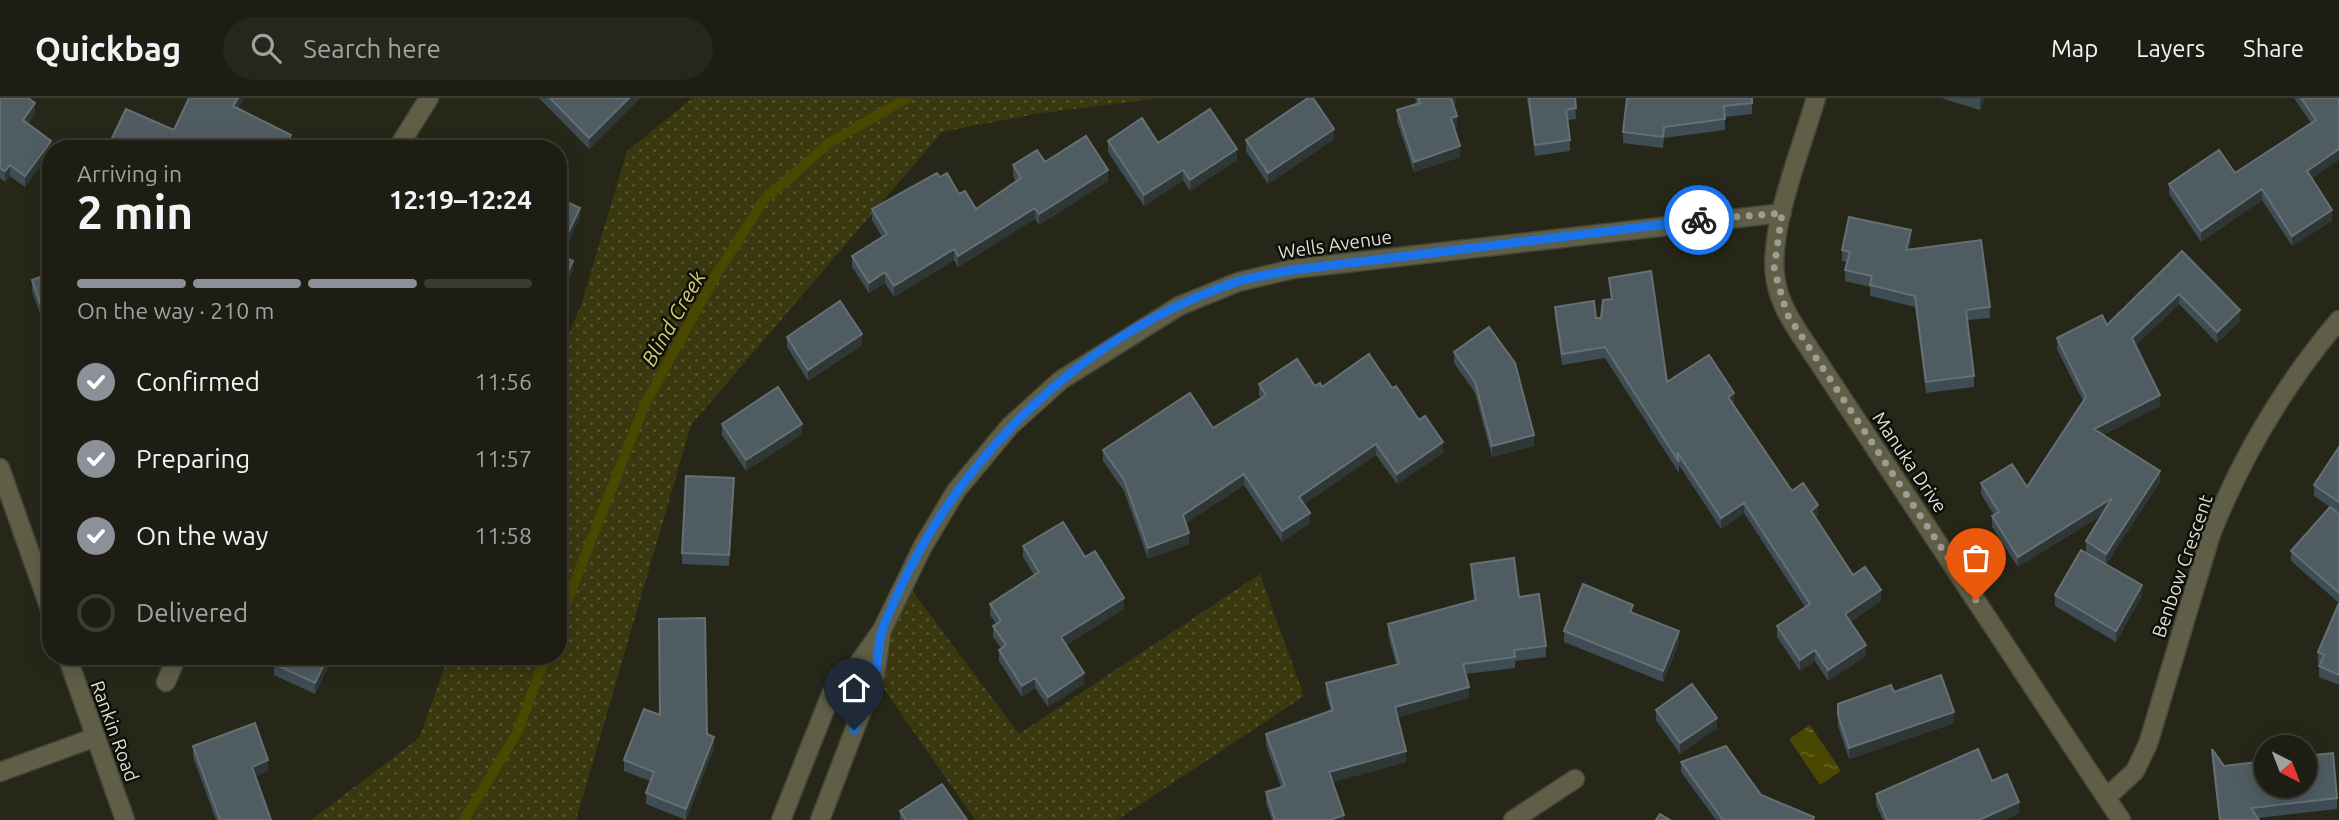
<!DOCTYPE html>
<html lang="en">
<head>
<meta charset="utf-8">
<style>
	:root { --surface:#1d1d13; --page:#25261c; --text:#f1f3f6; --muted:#a0a2a0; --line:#3b3b33; --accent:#8c9099 }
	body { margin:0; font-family:Ubuntu,sans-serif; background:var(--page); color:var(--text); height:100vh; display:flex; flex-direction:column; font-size:26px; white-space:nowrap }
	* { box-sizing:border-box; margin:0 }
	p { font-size:23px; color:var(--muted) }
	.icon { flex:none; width:38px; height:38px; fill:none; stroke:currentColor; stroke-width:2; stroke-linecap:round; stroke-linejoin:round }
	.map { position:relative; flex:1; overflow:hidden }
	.drawer { position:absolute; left:42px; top:42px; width:525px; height:525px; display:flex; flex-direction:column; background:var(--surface); border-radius:28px; box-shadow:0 4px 18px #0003,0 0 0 2px var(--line) }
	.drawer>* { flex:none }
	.needle { width:46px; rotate:138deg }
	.buttons { position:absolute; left:2254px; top:637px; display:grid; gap:14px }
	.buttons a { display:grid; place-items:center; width:63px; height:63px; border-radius:50%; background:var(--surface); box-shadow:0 4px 18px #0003,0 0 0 2px var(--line); font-size:35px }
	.pin { position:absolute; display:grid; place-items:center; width:60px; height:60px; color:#fff; margin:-72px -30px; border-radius:50% 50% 50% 0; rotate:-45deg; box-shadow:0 0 7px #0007 }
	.pin .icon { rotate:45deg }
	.courier { position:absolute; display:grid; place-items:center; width:70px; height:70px; margin:-35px; border:5px solid #1a73e8; border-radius:50%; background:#fff; color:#222; box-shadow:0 2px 9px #0007 }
	.summary em { font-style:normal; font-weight:600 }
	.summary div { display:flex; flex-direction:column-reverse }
	.summary { display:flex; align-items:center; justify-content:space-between; height:119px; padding:0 35px }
	h1 { font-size:46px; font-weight:600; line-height:52px }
	.bar { display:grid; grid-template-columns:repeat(4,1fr); gap:10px 7px; align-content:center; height:84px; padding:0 35px }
	.bar i { height:9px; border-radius:5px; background:var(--line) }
	.bar .active { background:var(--accent) }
	.bar p { grid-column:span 4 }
	ol { padding:0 35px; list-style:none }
	li { display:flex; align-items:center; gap:21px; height:77px }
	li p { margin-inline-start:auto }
	li .icon { padding:7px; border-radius:50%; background:var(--accent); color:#fff; stroke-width:4 }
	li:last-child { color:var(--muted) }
	li i { width:38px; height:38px; border:4px solid var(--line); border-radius:50% }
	header { display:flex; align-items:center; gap:42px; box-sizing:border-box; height:98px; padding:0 35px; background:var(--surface); border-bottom:2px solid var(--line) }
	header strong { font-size:33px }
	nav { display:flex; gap:38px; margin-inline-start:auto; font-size:24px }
	.search { width:490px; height:63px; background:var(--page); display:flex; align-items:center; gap:18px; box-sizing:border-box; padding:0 24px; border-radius:38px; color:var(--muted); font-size:26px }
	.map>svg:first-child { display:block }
	.green { fill:url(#green-dots) }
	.water { fill:url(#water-ripples) }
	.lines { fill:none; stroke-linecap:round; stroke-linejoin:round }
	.stream { stroke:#494700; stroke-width:10 }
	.street-casing { stroke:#444437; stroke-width:21 }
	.street { stroke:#5f5f47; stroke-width:18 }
	.wall { fill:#3e4c54 }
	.shaded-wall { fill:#2e3736 }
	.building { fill:#4f5c62; stroke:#657074; stroke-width:2 }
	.done { stroke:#9d9e93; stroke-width:7; stroke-dasharray:0 12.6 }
	.route { stroke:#1a73e8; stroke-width:9 }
	.labels { text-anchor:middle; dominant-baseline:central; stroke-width:5; stroke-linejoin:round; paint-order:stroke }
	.street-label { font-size:19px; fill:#ddded5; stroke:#0f0f09 }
	.water-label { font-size:21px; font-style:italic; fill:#d1ce74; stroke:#0f0f09 }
</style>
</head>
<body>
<header>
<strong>Quickbag</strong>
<div class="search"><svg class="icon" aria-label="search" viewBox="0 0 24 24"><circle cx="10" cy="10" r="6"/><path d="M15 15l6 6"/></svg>Search here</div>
<nav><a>Map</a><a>Layers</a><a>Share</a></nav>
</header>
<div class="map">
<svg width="2339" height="722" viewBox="0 0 2339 722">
	<defs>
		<pattern id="green-dots" width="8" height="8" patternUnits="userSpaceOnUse" patternTransform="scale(1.75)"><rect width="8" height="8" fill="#3a380e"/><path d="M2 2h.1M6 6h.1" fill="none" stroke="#565430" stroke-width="1.8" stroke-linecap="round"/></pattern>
		<pattern id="water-ripples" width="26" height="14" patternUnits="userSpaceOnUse" patternTransform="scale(1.75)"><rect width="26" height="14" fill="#494700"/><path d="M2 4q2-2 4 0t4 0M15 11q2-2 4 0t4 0" fill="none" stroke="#636124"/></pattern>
	</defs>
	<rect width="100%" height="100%" fill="#272719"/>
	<path class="green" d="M693 0H1159L1035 16 942 34 691 327 576 722H311L419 640 449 558H558V263L582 204 627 53Z
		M1260 476 1304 598 1117 722H975L875 578 905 483 1019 636Z"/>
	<path class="water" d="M1810 627 1841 673 1820 687 1789 641Z"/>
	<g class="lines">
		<path class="stream" d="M558 526 645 306 716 177 764 102 829 45 907 0
			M464 722 518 633 546 558"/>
		<defs>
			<path id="street" d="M1816 0C1802 50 1766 135 1776 184 1780 205 1790 221 1801 238L2121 722
				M397 51 429 0
				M0 370 51 514
				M67 558 125 722
				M166 584 177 558
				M0 674 96 639
				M2106 700 2135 673 2148 646 2211 436C2242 358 2285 286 2339 222
				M781 722 831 596 856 569 882 532 923 448 956 393 1010 328 1061 282 1179 208 1238 184 1293 171 1782 115
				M820 722 875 578 881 539
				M1513 722 1575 681"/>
		</defs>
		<use href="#street" class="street-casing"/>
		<use href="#street" class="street"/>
	</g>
	<path class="wall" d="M0 0 35 16 28 26 25 89 10 78 5 84 0 80Z
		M244 0 238 10 291 47 289 51H112V40L174 32Z
		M539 0H640L589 51Z
		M1415 0H1456V6L1453 7 1457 29 1454 30 1460 59 1414 74 1397 23V12L1417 6Z
		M1527 0H1575L1576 21 1567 22 1570 42V53L1535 58Z
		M1627 0H1753H1752V16L1725 19V32L1664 40 1663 50 1623 45V34Z
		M1941 0H1984L1980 12Z
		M2294 0H2339L2312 81 2332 123 2292 148 2262 102 2201 144 2169 96V86L2235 75 2311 25Z
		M1334 41 1268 86 1246 53V42Z
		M1108 43 1158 45 1237 62 1190 93 1183 82 1144 108 1108 54Z
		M1045 64 1108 83 1039 127 1035 121 958 169 954 162 894 199 885 185 869 195 852 169V158L882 139 872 122V111L940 79 976 111 1016 84 1013 78V67Z
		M1911 143 1909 152 1990 209V220L1967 222 1974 278V289L1926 295 1915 209 1870 198V189L1845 183V172L1847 164 1842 163V152Z
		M2182 153 2240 223 2217 245 2179 206 2135 248 2160 308 2103 337 2160 384 2106 466 2086 454V443L2102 417 2018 469 1992 429V418L1994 417 1981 396V385L2027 389 2083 303 2057 251V240L2107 227Z
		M51 175V247L32 193V182Z
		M1609 180 1667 284 1734 306H1733L1792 393 1818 418 1816 420 1853 477 1881 503 1851 523 1866 558 1828 583 1815 563 1800 573 1777 539V528L1805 509 1744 415 1721 431 1679 367V375L1605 260 1562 267 1555 220V209L1596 220H1601L1611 201Z
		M787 239 862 247 808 283 787 249Z
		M1454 254 1534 348 1492 359 1475 295 1454 265Z
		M1259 286 1392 290 1443 355 1397 386 1376 357 1304 406 1310 425 1282 444 1244 387 1186 425 1189 446 1148 461 1124 393 1103 363V352L1213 330 1261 300 1259 297Z
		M722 326 802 336 746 373 722 337Z
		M2339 349V415L2332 411 2339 416V587L2319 579V568L2320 566 2318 565V554L2339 505 2291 463V453L2330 409 2314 398V387Z
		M734 391 729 468 682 466V455Z
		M1023 448 1085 459 1124 511 1066 547 1084 586 1048 609 1035 590 1022 599 999 563V552L1001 550 993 539V528L996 526 990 517V506L1034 477 1023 459Z
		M1471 466 1519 499 1546 548V559L1515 563V570L1466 576 1469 600 1397 619 1406 664 1333 684 1344 722H1272L1266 705V694L1281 689 1266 647V636L1331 613 1326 596V585L1396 566 1388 537V526L1474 503 1471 477Z
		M2055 497 2142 498 2116 544 2055 508Z
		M1633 515 1679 544 1663 584 1564 544V533Z
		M333 558 315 596 274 577V566Z
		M1894 594 1954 625 1849 661 1838 628V606Z
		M1656 612 1717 630 1680 656 1656 622Z
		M707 636 714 650 686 722 646 706V695L650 683 624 673V662Z
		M193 648 268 673 255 678 271 722H216L193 659Z
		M2212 651 2224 668 2337 700V711L2258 720 2259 722H2219L2212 662Z
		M1681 664 1761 697 1814 722H1716L1681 674Z
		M1992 683 2019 715 2004 722H1883L1876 707V696Z
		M900 713 967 722H900Z"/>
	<path class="shaded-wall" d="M238 0H244L233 18V8Z
		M629 0H640L589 51V40Z
		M1450 0H1456V6L1450 8Z
		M1981 0H1984L1980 12V2Z
		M35 5V16L23 33V22Z
		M1457 18V29L1451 31V20Z
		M1334 31V41L1268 86V75Z
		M291 37V47L289 51H284Z
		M51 43V55L25 89V78Z
		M1460 48V59L1414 74V64Z
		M1237 51V62L1190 93V82Z
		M2339 51V62L2307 84V73Z
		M10 67V78L5 84V73Z
		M1108 72V83L1039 127V116Z
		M1183 72V82L1144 108V97Z
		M2262 91V102L2201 144V133Z
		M580 110V120L558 167V156Z
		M1035 110V121L958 169V158Z
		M2332 112V123L2292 148V138Z
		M1911 132V143L1906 163V152Z
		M954 151V162L894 199V188Z
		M573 163V173L560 201V191Z
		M885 174V185L869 195V185Z
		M2179 196V206L2132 251V240Z
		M2240 212V223L2217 245V234Z
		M862 236V247L808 283V272Z
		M1734 295V306L1728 310V299Z
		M2160 297V308L2094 342V331Z
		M802 326V336L746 373V362Z
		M1534 337V348L1492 359V348Z
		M1443 344V355L1397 386V376Z
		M1376 346V357L1299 410V399Z
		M2160 373V384L2106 466V456Z
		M1244 376V387L1183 427V417Z
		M2112 400V411L2018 469V459Z
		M1744 405V415L1721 431V420Z
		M1818 407V418L1811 424V413Z
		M1310 415V425L1282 444V433Z
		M1189 435V446L1148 461V450Z
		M2142 487V498L2116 544V533Z
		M1881 492V503L1845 526V516Z
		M1124 500V511L1061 550V539Z
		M1679 533V544L1663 584V573Z
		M1866 547V558L1828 583V572Z
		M1815 552V563L1800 573V562Z
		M328 558H333L315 596V585Z
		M1084 575V586L1048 609V599Z
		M1035 580V590L1022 599V588Z
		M1469 589V600L1395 620V609Z
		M1954 614V625L1849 661V650Z
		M1717 620V630L1680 656V645Z
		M714 639V650L686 722V711Z
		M1406 653V664L1329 685V674Z
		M268 662V673L252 680V669Z
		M2019 704V715L2004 722H1979Z
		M1344 717V722H1330Z"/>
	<path class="building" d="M0 0H28L35 5 23 22 51 43 25 78 10 67 5 73 0 70Z
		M189 0H238L233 8 291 37 284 51H135L112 40 126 11 174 32Z
		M550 0H629L589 40Z
		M1308 0H1313L1334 31 1268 75 1246 42Z
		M1418 0H1451L1457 18 1451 20 1460 48 1414 64 1397 12 1420 5Z
		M1529 0H1575L1576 10 1566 12 1570 42 1535 47Z
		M1627 0H1752V5L1724 8 1725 21 1664 29 1663 39 1623 34Z
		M2301 0H2339V51L2307 73 2332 112 2292 138 2262 91 2201 133 2169 86 2219 52 2235 75 2316 22Z
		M1210 11 1237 51 1190 82 1183 72 1144 97 1108 43 1142 20 1158 45Z
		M1086 38 1108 72 1039 116 1035 110 958 158 954 151 894 188 885 174 869 185 852 158 887 136 872 111 937 75 940 79 947 75 959 96 965 93 976 111 1021 80 1013 67 1037 52 1045 64Z
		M558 100 580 110 558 156 573 163 560 191 558 190Z
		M1849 119 1911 132 1906 152 1981 142 1990 209 1966 212 1974 278 1926 284 1915 198 1870 187 1872 178 1845 172 1850 154 1842 152Z
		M2182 153 2240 212 2217 234 2179 196 2132 240 2160 297 2094 331 2160 373 2106 456 2086 443 2112 400 2018 459 1992 418 1999 414 1981 385 2012 366 2027 389 2086 299 2057 240 2102 217 2107 227Z
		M1651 173 1667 284 1709 257 1734 295 1728 299 1792 393 1803 385 1818 407 1811 413 1853 477 1865 469 1881 492 1845 516 1866 547 1828 572 1815 552 1800 562 1777 528 1810 506 1744 405 1721 420 1677 354 1679 364 1605 249 1562 256 1555 209 1594 203 1596 220H1601L1603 202 1612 201 1609 180Z
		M51 175V237L32 182Z
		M840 203 862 236 808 272 787 239Z
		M1489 229 1515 265 1534 337 1492 348 1475 284 1454 254Z
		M1369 256 1392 290 1396 288 1419 322 1425 318 1443 344 1397 376 1376 346 1299 399 1310 415 1282 433 1244 376 1183 417 1189 435 1148 450 1124 382 1103 352 1190 295 1213 330 1266 297 1259 286 1297 261 1315 288 1320 285 1322 289Z
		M778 289 802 326 746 362 722 326Z
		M2339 349V404L2314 387Z
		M686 378 734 380 729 457 682 455Z
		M2330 409 2339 416V495L2291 453Z
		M1063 424 1085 459 1095 453 1124 500 1061 539 1084 575 1048 599 1035 580 1022 588 999 552 1006 547 993 528 1001 523 990 506 1039 474 1023 448Z
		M2081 452 2142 487 2116 533 2055 497Z
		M1514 460 1519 499 1539 496 1546 548 1514 552 1515 559 1463 566 1469 589 1395 609 1406 653 1329 674 1344 717 1330 722H1275L1266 694 1285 688 1266 636 1333 612 1326 585 1399 566 1388 526 1476 502 1471 466Z
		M1583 486 1633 507 1630 514 1679 533 1663 573 1564 533Z
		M2339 505V577L2319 568 2324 557 2318 554Z
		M705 520 707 636 714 639 686 711 646 695 654 674 624 662 644 611 660 617 659 521Z
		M277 558H328L315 585 274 566Z
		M1941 577 1954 614 1849 650 1838 617V606L1891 587 1894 594Z
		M1692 586 1717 620 1680 645 1656 612Z
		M255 625 268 662 252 669 271 722H220L193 648Z
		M1726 648 1761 697 1814 719 1813 722H1723L1681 664Z
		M1978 651 1992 683 2007 676 2019 704 1979 722H1887L1876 696Z
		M2212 651 2224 668 2266 663V688H2305V658L2333 655 2337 700 2251 710 2259 722H2220Z
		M942 686 967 722H906L900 713Z
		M1660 716 1670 722H1656Z"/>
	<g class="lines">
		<path class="done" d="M1699 122 1782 115 1774 171 1787 216 1976 502"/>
		<path class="route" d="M854 632C861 614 870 596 875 577 879 562 877 545 883 530 945 371 1074 240 1236 184 1254 178 1274 176 1293 172L1699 122"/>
	</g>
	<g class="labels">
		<g class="street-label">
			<text transform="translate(1335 146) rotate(-8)">Wells Avenue</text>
			<text transform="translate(1910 364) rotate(56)">Manuka Drive</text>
			<text transform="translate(2182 468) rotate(-71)">Benbow Crescent</text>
			<text transform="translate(115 633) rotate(70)">Rankin Road</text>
		</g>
		<g class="water-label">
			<text transform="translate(673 220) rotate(-60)">Blind Creek</text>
		</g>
	</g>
</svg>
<div class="buttons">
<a><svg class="needle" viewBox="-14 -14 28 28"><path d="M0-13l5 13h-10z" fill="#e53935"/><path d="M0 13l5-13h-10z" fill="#a0a2a0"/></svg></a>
</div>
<div class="pin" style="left:1976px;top:502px;background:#ea580c"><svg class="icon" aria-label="bag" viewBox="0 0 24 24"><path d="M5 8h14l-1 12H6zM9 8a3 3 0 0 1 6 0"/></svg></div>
<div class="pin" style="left:854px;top:632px;background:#1f2937"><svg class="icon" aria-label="home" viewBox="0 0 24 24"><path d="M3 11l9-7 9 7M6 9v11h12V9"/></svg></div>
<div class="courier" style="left:1699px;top:122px"><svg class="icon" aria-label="bike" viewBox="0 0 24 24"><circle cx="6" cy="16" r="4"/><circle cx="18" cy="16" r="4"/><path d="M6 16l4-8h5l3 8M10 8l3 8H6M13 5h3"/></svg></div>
<section class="drawer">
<div class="summary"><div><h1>2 min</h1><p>Arriving in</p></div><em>12:19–12:24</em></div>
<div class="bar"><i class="active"></i><i class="active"></i><i class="active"></i><i></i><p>On the way · 210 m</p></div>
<ol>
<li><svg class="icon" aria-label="check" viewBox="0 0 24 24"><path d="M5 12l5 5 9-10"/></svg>Confirmed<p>11:56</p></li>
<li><svg class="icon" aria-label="check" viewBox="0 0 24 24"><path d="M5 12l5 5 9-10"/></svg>Preparing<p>11:57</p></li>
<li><svg class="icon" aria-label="check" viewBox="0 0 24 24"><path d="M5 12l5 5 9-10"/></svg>On the way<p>11:58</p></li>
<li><i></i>Delivered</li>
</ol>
</section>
</div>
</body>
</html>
